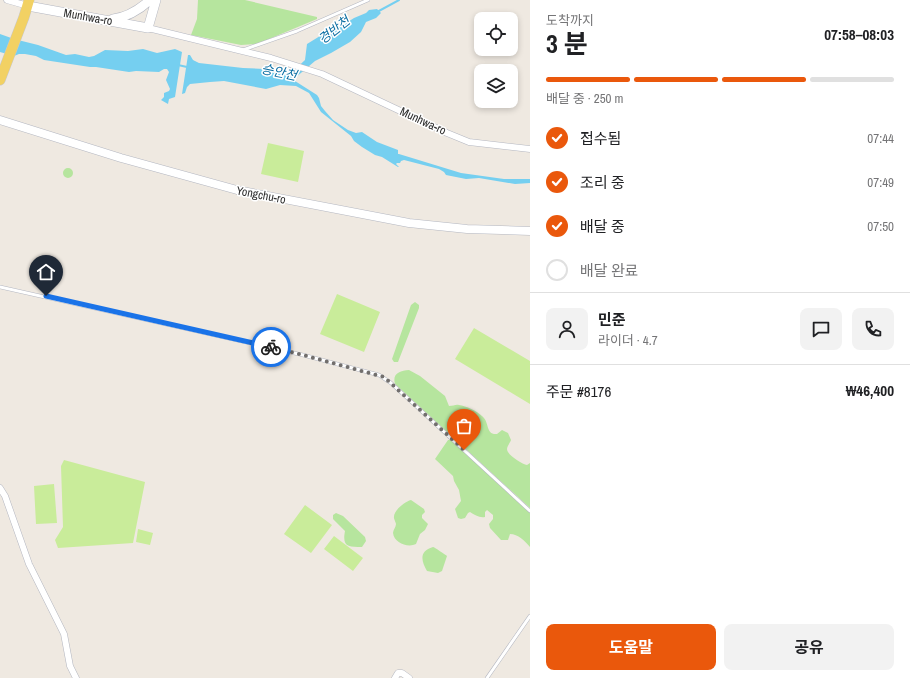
<!DOCTYPE html>
<html lang="ko">
<head>
<meta charset="utf-8">
<style>
	:root { --surface:#fff; --page:#f2f2f2; --text:#202124; --muted:#757577; --line:#e0e0e0; --accent:#ea580c }
	body { margin:0; font-family:"Archivo Narrow","Noto Sans KR",sans-serif; background:var(--page); color:var(--text); height:100vh; display:flex; flex-direction:column; font-size:15px; white-space:nowrap }
	* { box-sizing:border-box; margin:0 }
	p { font-size:13px; color:var(--muted) }
	.icon { flex:none; width:22px; height:22px; fill:none; stroke:currentColor; stroke-width:2; stroke-linecap:round; stroke-linejoin:round }
	.map { position:relative; flex:1; overflow:hidden }
	.details { display:flex; flex-direction:column; background:var(--surface); width:380px }
	.details>* { flex:none }
	.buttons { position:absolute; left:474px; top:12px; display:grid; gap:8px }
	.buttons a { display:grid; place-items:center; width:44px; height:44px; border-radius:8px; background:var(--surface); box-shadow:0 2px 6px #0003; font-size:20px }
	.pin { position:absolute; display:grid; place-items:center; width:34px; height:34px; color:#fff; margin:-41px -17px; border-radius:50% 50% 50% 0; rotate:-45deg; box-shadow:0 0 4px #0007 }
	.pin .icon { rotate:45deg }
	.courier { position:absolute; display:grid; place-items:center; width:40px; height:40px; margin:-20px; border:3px solid #1a73e8; border-radius:50%; background:#fff; color:#222; box-shadow:0 1px 5px #0007 }
	.summary em { font-style:normal; font-weight:700 }
	.summary div { display:flex; flex-direction:column-reverse }
	.summary { display:flex; align-items:center; justify-content:space-between; height:68px; padding:0 16px }
	h1 { font-size:26px; font-weight:700; line-height:30px }
	.bar { display:grid; grid-template-columns:repeat(4,1fr); gap:6px 4px; align-content:center; height:48px; padding:0 16px }
	.bar i { height:5px; border-radius:3px; background:var(--line) }
	.bar .active { background:var(--accent) }
	.bar p { grid-column:span 4 }
	.line { display:flex; align-items:center; gap:10px; padding:0 16px; border-top:1px solid var(--line) }
	.line div { flex:1 }
	.round { display:grid; place-items:center; flex:none; width:42px; height:42px; border-radius:8px; background:var(--page) }
	ol { padding:0 16px; list-style:none }
	li { display:flex; align-items:center; gap:12px; height:44px }
	li p { margin-inline-start:auto }
	li .icon { padding:4px; border-radius:50%; background:var(--accent); color:#fff; stroke-width:4 }
	li:last-child { color:var(--muted) }
	li i { width:22px; height:22px; border:2px solid var(--line); border-radius:50% }
	.action { display:flex; gap:8px; margin-top:auto; padding:8px 16px }
	.action a { flex:1; height:46px; border-radius:8px; background:var(--accent); color:#fff; font-size:16px; font-weight:700; line-height:46px; text-align:center }
	.action a+a { background:var(--page); color:var(--text) }
	main { display:flex; flex:1; min-height:0 }
	.map>svg:first-child { display:block }
	.green { fill:#b6e59e }
	.pitch { fill:#c9ec9a }
	.water { fill:#75cff0 }
	.lines { fill:none; stroke-linecap:round; stroke-linejoin:round }
	.stream { stroke:#75cff0; stroke-width:2 }
	.service-casing { stroke:#b4b7c1; stroke-width:4 }
	.minor-casing { stroke:#b4b7c1; stroke-width:7 }
	.tertiary-casing { stroke:#b4b7c1; stroke-width:9 }
	.secondary-casing { stroke:#b4b7c1; stroke-width:10 }
	.primary-casing { stroke:#c9c9c9; stroke-width:11 }
	.service { stroke:#fff; stroke-width:3 }
	.minor { stroke:#fff; stroke-width:6 }
	.tertiary { stroke:#fff; stroke-width:8 }
	.secondary { stroke:#fff; stroke-width:9 }
	.primary { stroke:#f2d163; stroke-width:10 }
	.done { stroke:#726f6d; stroke-width:4; stroke-dasharray:0 7.2 }
	.route { stroke:#1a73e8; stroke-width:5 }
	.labels { text-anchor:middle; dominant-baseline:central; stroke-width:3; stroke-linejoin:round; paint-order:stroke }
	.street-label { font-size:12px; fill:#2e2e2e; stroke:#fff }
	.water-label { font-size:13px; font-style:italic; fill:#0d6fa3; stroke:#fff }
</style>
</head>
<body>
<main>
<div class="map">
<svg width="530" height="678" viewBox="0 0 530 678">
	<rect width="100%" height="100%" fill="#efe9e1"/>
	<path class="green" d="M198 0H245L317 17V19L257 44 241 45 191 35 197 19Z
		M63 173a5 5 0 1 1 10 0a5 5 0 1 1-10 0Z
		M415 302 419 305V308L398 362H394L392 359 411 305Z
		M409 370 420 376 445 396 449 406C453 406 456 404 459 405 466 406 477 411 482 416 490 422 485 435 497 434L502 430 508 433 511 440C510 443 507 446 507 449 507 455 522 464 527 465L530 463V508L395 384C392 373 400 371 409 370Z
		M448 440H451L530 513V547C525 541 518 534 510 534L508 540H501L490 528 489 524 493 519V515L487 510 485 512V517C479 518 475 515 470 512L468 513 465 518 461 519 458 518 455 509 461 501 459 490 454 481 453 476 435 459Z
		M411 500 424 509 425 512 422 515V518L428 524 425 530 420 534 416 544C408 548 394 543 393 533 393 530 396 527 396 524 396 523 394 519 394 518 393 511 404 502 411 500Z
		M336 513 343 516 365 537 366 541 362 547C348 547 342 547 345 531L333 519V515Z
		M433 547C434 547 446 555 447 556L442 571 438 573 427 571C421 561 419 551 433 547Z"/>
	<path class="pitch" d="M268 143 304 151 298 182 261 174Z
		M337 294 380 312 364 352 320 334Z
		M474 328 530 361V404L455 359Z
		M64 460 145 482 133 543 58 548 55 540 63 527 61 466Z
		M54 484 57 523 36 524 34 486Z
		M305 505 332 525 311 553 284 534Z
		M138 529 153 533 150 545 136 542Z
		M334 536 363 558 353 571 324 549Z"/>
	<path class="water" d="M377 9 381 13 376 18 366 22 361 32 350 42 331 53 315 61 295 78V81L317 95 319 98 321 106 325 111 333 120 348 130 356 133 362 132 377 142 398 150V154H399L461 173 504 179H530V183L515 184 479 178 466 179 446 175 444 172 439 169 404 160 401 161 400 163H397L396 164 399 167H398L382 157 375 155 362 147 354 141 351 136 321 112 309 93 296 86 280 85 266 89 224 81 210 82 190 84 187 87 185 93 182 94 188 55H190L193 60 199 63 243 68 264 69 275 73 289 75 305 60 307 44 320 36 340 27 354 18 366 13 369 10Z
		M0 34 14 39 38 45 66 55 75 54 89 57 94 56 105 50 128 51 143 49 157 53 175 49 182 52 175 97 169 99 168 104 161 100 164 97V93L169 91 170 89 166 80 169 72 167 69H164L159 72 136 71 129 72 96 67H90L44 60 36 56 25 54H19L14 56 0 52Z"/>
	<g class="lines">
		<path class="stream" d="M377 12 399 0
			M178 65 187 67"/>
		<defs>
			<path id="service" d="M243 50 297 31 368 0
				M0 287 303 355 379 375 391 383 530 511
				M487 678 530 616"/>
			<path id="minor" d="M7 0 28 6
				M148 28 271 58 322 74 447 133 469 142 530 149
				M0 488 5 496 29 564 64 634 70 666 76 678
				M395 678 398 673H402L409 678"/>
			<path id="tertiary" d="M0 120 121 158 237 190 409 223 467 229 530 231"/>
			<path id="secondary" d="M28 6 148 28 156 0
				M113 19C128 17 139 10 150 0"/>
			<path id="primary" d="M0 80 24 17 29 0"/>
		</defs>
		<use href="#service" class="service-casing"/>
		<use href="#minor" class="minor-casing"/>
		<use href="#tertiary" class="tertiary-casing"/>
		<use href="#secondary" class="secondary-casing"/>
		<use href="#primary" class="primary-casing"/>
		<use href="#service" class="service"/>
		<use href="#minor" class="minor"/>
		<use href="#tertiary" class="tertiary"/>
		<use href="#secondary" class="secondary"/>
		<use href="#primary" class="primary"/>
	</g>
	<g class="lines">
		<path class="done" d="M271 347 303 355 384 377 464 450"/>
		<path class="route" d="M46 296 271 347"/>
	</g>
	<g class="labels">
		<g class="street-label">
			<text transform="translate(88 17) rotate(10)">Munhwa-ro</text>
			<text transform="translate(423 121) rotate(25)">Munhwa-ro</text>
			<text transform="translate(261 195) rotate(11)">Yongchu-ro</text>
		</g>
		<g class="water-label">
			<text transform="translate(334 30) rotate(-38)">경반천</text>
			<text transform="translate(279 72) rotate(12)">승안천</text>
		</g>
	</g>
</svg>
<div class="buttons">
<a><svg class="icon" aria-label="locate" viewBox="0 0 24 24"><circle cx="12" cy="12" r="6"/><path d="M12 2v4M12 18v4M2 12h4M18 12h4"/></svg></a>
<a><svg class="icon" aria-label="layers" viewBox="0 0 24 24"><path d="M12 4l9 5-9 5-9-5zM3 14l9 5 9-5"/></svg></a>
</div>
<div class="pin" style="left:464px;top:450px;background:#ea580c"><svg class="icon" aria-label="bag" viewBox="0 0 24 24"><path d="M5 8h14l-1 12H6zM9 8a3 3 0 0 1 6 0"/></svg></div>
<div class="pin" style="left:46px;top:296px;background:#1f2937"><svg class="icon" aria-label="home" viewBox="0 0 24 24"><path d="M3 11l9-7 9 7M6 9v11h12V9"/></svg></div>
<div class="courier" style="left:271px;top:347px"><svg class="icon" aria-label="bike" viewBox="0 0 24 24"><circle cx="6" cy="16" r="4"/><circle cx="18" cy="16" r="4"/><path d="M6 16l4-8h5l3 8M10 8l3 8H6M13 5h3"/></svg></div>
</div>
<section class="details">
<div class="summary"><div><h1>3 분</h1><p>도착까지</p></div><em>07:58–08:03</em></div>
<div class="bar"><i class="active"></i><i class="active"></i><i class="active"></i><i></i><p>배달 중 · 250 m</p></div>
<ol>
<li><svg class="icon" aria-label="check" viewBox="0 0 24 24"><path d="M5 12l5 5 9-10"/></svg>접수됨<p>07:44</p></li>
<li><svg class="icon" aria-label="check" viewBox="0 0 24 24"><path d="M5 12l5 5 9-10"/></svg>조리 중<p>07:49</p></li>
<li><svg class="icon" aria-label="check" viewBox="0 0 24 24"><path d="M5 12l5 5 9-10"/></svg>배달 중<p>07:50</p></li>
<li><i></i>배달 완료</li>
</ol>
<div class="line" style="height:72px"><a class="round"><svg class="icon" aria-label="person" viewBox="0 0 24 24"><circle cx="12" cy="8" r="4"/><path d="M4 21q1-7 8-7t8 7"/></svg></a><div><b>민준</b><p>라이더 · 4.7</p></div><a class="round"><svg class="icon" aria-label="chat" viewBox="0 0 24 24"><path d="M4 5h16v11H9l-5 4z"/></svg></a><a class="round"><svg class="icon" aria-label="phone" viewBox="0 0 24 24"><path d="M5 4h4l2 5-3 2q2 4 5 5l2-3 5 2v4C11 20 4 13 5 4z"/></svg></a></div>
<div class="line" style="height:52px"><div>주문 #8176</div><b>₩46,400</b></div>
<div class="action"><a>도움말</a><a>공유</a></div>
</section>
</main>
</body>
</html>
